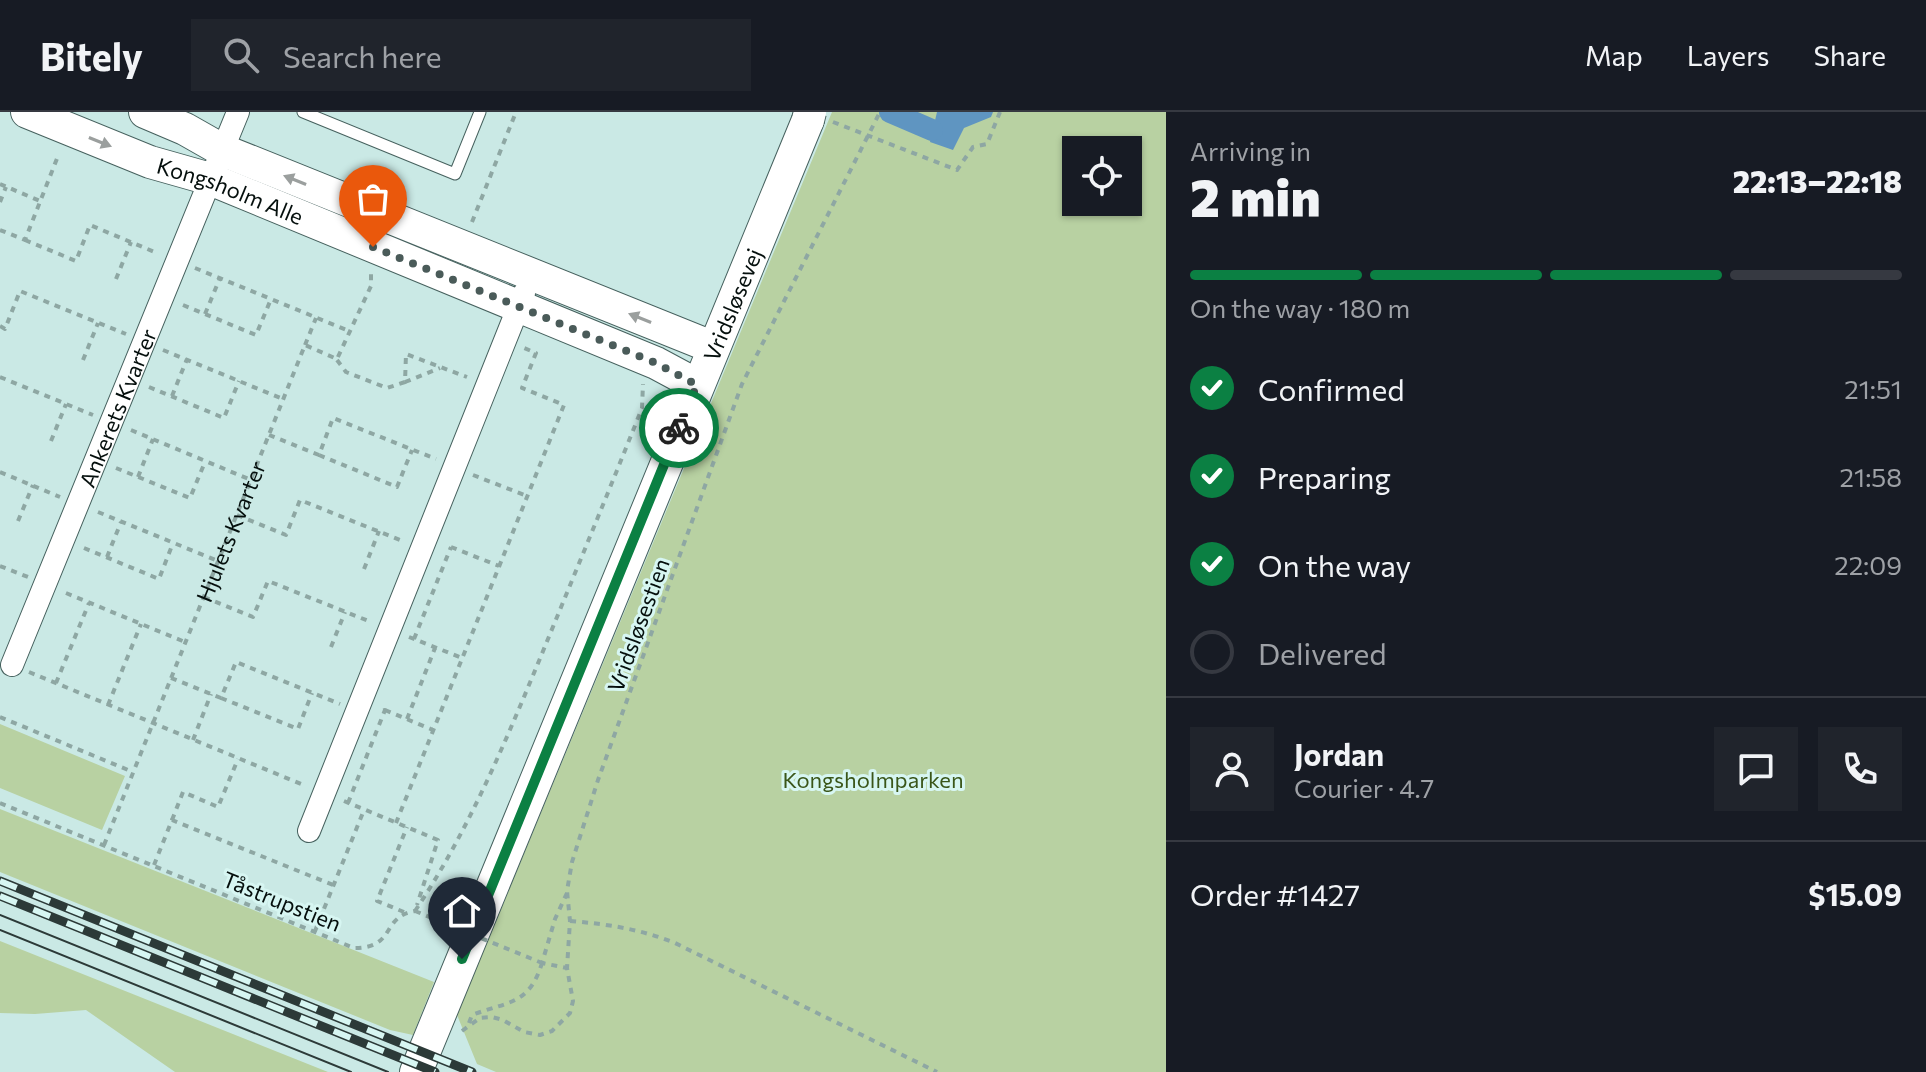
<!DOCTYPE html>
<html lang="en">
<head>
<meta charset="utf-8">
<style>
	:root { --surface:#171b24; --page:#20242c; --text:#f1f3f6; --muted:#9ea1a6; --line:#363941; --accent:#0b8043 }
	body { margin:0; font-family:Commissioner,sans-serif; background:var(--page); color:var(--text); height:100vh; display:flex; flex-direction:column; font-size:30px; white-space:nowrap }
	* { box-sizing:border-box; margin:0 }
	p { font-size:26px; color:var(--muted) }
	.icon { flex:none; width:44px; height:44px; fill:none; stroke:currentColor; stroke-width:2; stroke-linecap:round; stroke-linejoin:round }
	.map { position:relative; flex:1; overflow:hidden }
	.panel { display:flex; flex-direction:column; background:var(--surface); width:760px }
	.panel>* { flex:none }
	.buttons { position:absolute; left:1062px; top:24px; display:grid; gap:16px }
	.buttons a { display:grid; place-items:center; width:80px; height:80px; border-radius:0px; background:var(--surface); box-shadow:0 2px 6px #0004; font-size:40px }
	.pin { position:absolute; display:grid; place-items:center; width:68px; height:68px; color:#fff; margin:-82px -34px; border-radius:50% 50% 50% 0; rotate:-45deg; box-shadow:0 0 8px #0007 }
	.pin .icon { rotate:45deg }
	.courier { position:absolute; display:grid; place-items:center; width:80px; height:80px; margin:-40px; border:6px solid #0b8043; border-radius:50%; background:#fff; color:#222; box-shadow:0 2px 10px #0007 }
	.headline em { font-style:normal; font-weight:800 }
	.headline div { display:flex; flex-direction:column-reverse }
	.headline { display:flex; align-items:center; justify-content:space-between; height:136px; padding:0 24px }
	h1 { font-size:52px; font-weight:800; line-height:60px }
	.bar { display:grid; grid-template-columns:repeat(4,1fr); gap:12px 8px; align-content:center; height:96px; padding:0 24px }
	.bar i { height:10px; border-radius:6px; background:var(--line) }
	.bar .active { background:var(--accent) }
	.bar p { grid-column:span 4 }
	.line { display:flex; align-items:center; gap:20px; padding:0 24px; border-top:2px solid var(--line) }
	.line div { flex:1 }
	.round { display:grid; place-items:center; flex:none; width:84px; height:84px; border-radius:0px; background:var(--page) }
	ol { padding:0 24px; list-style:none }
	li { display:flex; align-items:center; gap:24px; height:88px }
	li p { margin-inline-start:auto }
	li .icon { padding:8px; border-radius:50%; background:var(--accent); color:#fff; stroke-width:4 }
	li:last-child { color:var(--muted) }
	li i { width:44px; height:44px; border:4px solid var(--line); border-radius:50% }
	header { display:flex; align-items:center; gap:48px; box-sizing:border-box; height:112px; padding:0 40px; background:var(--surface); border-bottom:2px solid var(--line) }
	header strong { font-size:38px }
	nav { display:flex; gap:44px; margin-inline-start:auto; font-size:28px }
	.search { width:560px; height:72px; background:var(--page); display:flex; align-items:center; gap:20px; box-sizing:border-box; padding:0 28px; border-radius:0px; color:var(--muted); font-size:30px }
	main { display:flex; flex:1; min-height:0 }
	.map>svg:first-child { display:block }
	.green { fill:#b8d1a2; fill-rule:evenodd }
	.water { fill:#5f95c1 }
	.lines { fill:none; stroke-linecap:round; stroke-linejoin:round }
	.canal { stroke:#5f95c1; stroke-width:22 }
	.lane-casing { stroke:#46615e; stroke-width:13 }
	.street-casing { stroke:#46615e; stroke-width:24 }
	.secondary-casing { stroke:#46615e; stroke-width:34 }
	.path { stroke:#8ea7a3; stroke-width:4; stroke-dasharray:6 6; stroke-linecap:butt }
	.lane { stroke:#fff; stroke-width:11 }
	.street { stroke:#fff; stroke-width:22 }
	.secondary { stroke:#fff; stroke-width:32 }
	.tram { stroke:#2c3a38; stroke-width:2 }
	.rail-casing { stroke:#2c3a38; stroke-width:9 }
	.rail { stroke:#d7f6f2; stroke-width:6; stroke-dasharray:18; stroke-linecap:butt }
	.secondary-bridge-casing { stroke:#46615e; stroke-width:34; stroke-linecap:butt }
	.path-bridge { stroke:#8ea7a3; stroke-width:4; stroke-dasharray:6 6; stroke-linecap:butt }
	.secondary-bridge { stroke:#fff; stroke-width:32 }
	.oneway { fill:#9b9f9e }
	.done { stroke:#4a5b59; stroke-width:8; stroke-dasharray:0 14.4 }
	.route { stroke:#0b8043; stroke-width:10 }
	.labels { text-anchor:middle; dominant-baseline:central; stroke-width:6; stroke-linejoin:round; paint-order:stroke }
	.street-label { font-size:22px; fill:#050f0d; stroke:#d7f6f2 }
	.park-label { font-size:22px; fill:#3a5619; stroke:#d7f6f2 }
</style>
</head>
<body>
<header>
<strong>Bitely</strong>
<div class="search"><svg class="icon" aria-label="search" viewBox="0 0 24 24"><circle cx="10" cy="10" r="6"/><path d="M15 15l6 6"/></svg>Search here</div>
<nav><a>Map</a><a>Layers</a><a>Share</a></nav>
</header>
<main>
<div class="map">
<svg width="1166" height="960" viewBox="0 0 1166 960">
	<rect width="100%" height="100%" fill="#cae9e5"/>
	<path class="green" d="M832 0H1166V960H496L477 952 457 903ZM1076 38H1128V90H1076Z
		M0 612 125 664 102 718 0 676Z
		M0 697 434 870 413 923 390 918 0 760Z
		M0 829 328 960H175L86 898 35 902 0 901Z"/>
	<path class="water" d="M937 0H993L991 5 964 16 953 38 930 30Z"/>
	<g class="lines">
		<path class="canal" d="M890 0 932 18"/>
		<defs>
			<path id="lane" d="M303 0 455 62 480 0"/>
			<g id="street">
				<path id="s2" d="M12 553 238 0"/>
				<path d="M309 719 524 181"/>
			</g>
			<g id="secondary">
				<path id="s3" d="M27 0 150 50 210 67 656 251 697 273"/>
				<path d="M145 0 185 17 222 38 712 235"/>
				<path id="s4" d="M416 960 808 8"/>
			</g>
		</defs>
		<use href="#lane" class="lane-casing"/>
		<use href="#street" class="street-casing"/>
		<use href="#secondary" class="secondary-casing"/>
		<g class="path">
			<path d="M833 10 957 58 973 35 987 32 1000 0"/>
			<path d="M0 72 40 89"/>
			<path d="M0 90 6 75"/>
			<path d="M472 110 516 0"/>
			<path d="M0 118 25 128 58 44"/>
			<path d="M25 128 76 149 90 113 157 141"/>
			<path d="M195 156 271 187"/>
			<path d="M116 167 131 130"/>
			<path d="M183 193 256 223 271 187 349 219"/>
			<path d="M205 202 220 166"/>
			<path d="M0 214 5 217 20 179 126 222"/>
			<path d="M305 233 316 206"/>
			<path d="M163 238 283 287"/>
			<path d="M83 248 98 211"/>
			<path d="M337 248 346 260 387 276 405 270 406 242 467 265"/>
			<path d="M0 265 93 303"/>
			<path d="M405 270 440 256"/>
			<path d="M149 275 224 306 239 269"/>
			<path d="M172 284 187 247"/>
			<path d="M131 318 251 368"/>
			<path d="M269 323 319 343 333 306 436 347"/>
			<path d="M51 329 66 292"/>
			<path d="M319 343 397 375 412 338"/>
			<path d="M116 356 190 386 205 350"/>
			<path d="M0 360 60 385"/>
			<path d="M473 363 527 384"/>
			<path d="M138 365 153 327"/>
			<path d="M98 400 218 449"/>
			<path d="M237 403 286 423 300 388 405 430"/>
			<path d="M18 409 33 373"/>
			<path d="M451 435 499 454"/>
			<path d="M84 436 159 467 173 431"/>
			<path d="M107 445 121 410"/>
			<path d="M0 454 28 465"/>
			<path d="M364 457 379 419"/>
			<path d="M66 481 185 530"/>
			<path d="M204 485 253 505 268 469 371 510"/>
			<path d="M409 525 462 546"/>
			<path d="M414 527 451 435"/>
			<path d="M331 535 345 500"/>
			<path d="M29 560 306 674"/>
			<path d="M171 566 221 586 236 550 340 592"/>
			<path d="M56 571 89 491"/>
			<path d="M221 586 298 617 312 581"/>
			<path d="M108 593 141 512"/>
			<path d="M385 598 433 618"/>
			<path d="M0 605 133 660"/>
			<path d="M407 607 435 536"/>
			<path d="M193 628 211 582"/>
			<path d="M344 689 438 728 417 793"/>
			<path d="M0 691 354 836C397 836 380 805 415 799"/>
			<path d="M348 691 385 598 380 599"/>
			<path d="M172 708 183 680 218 695 238 647"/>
			<path d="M396 711 564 293 522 276 536 241 524 236"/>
			<path id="s1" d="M104 733 305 233 337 247 371 174V159"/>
			<path d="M154 753 172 708 333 773"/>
			<path d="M567 781 555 807 542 851 567 856"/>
			<path d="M415 799C468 720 505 631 541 544 575 461 609 379 642 296L643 272"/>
			<path d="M404 800 377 789 407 715"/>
			<path d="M570 809C607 812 640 817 675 831L937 960"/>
			<path d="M315 819 364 698"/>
			<path d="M469 911 472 903C509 889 529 893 542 851"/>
			<path d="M462 919 480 906 492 905 503 908 524 920 540 923 552 919 570 901 573 889 567 856 570 809 567 779 572 750 598 668 742 272 880 0"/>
		</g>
		<use href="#lane" class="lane"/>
		<use href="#street" class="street"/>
		<use href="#secondary" class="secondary"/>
		<path class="tram" d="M0 803 388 960
			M0 818 351 960"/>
		<defs>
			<path id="rail" d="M0 769 472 960
				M0 784 435 960"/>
		</defs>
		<use href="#rail" class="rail-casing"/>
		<use href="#rail" class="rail"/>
		<defs>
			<path id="secondary-bridge" d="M808 8 810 0"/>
		</defs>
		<use href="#secondary-bridge" class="secondary-bridge-casing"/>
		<path class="path-bridge" d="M415 799 542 851"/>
		<use href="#secondary-bridge" class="secondary-bridge"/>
	</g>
	<defs><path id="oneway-solid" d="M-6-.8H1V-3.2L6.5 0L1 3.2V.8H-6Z" transform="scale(2)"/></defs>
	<g class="oneway">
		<use href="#oneway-solid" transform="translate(100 30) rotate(22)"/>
		<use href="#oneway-solid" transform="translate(295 68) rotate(-158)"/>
		<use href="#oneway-solid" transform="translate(640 206) rotate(-158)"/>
	</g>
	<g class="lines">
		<path class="done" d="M373 135 656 251 697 273 679 316"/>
		<path class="route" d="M462 847 679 316"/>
	</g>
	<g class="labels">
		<g class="street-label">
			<text stroke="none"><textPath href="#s3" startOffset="218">Kongsholm Alle</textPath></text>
			<text stroke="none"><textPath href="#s4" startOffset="830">Vridsløsevej</textPath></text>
			<text stroke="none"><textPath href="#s2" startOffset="278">Ankerets Kvarter</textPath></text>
			<text stroke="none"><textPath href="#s1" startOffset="338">Hjulets Kvarter</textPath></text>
			<text transform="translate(638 513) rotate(-70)">Vridsløsestien</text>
			<text transform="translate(282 789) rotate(22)">Tåstrupstien</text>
		</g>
		<g class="park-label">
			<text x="873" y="667">Kongsholmparken</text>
		</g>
	</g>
</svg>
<div class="buttons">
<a><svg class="icon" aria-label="locate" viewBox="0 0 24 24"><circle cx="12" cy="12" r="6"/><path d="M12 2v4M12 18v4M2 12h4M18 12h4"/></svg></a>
</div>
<div class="pin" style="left:373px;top:135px;background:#ea580c"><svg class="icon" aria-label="bag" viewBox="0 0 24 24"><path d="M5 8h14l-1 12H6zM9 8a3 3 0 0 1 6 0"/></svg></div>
<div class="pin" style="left:462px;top:847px;background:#1f2937"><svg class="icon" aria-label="home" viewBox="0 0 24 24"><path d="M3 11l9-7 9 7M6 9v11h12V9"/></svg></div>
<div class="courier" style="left:679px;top:316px"><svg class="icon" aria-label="bike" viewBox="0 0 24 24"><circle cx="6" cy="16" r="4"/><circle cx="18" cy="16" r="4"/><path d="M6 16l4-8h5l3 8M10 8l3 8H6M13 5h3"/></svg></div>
</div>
<section class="panel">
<div class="headline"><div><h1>2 min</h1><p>Arriving in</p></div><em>22:13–22:18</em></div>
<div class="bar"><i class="active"></i><i class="active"></i><i class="active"></i><i></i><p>On the way · 180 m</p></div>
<ol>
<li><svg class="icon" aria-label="check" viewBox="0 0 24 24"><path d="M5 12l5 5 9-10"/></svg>Confirmed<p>21:51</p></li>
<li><svg class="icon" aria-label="check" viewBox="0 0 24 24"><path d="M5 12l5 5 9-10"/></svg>Preparing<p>21:58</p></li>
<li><svg class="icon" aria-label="check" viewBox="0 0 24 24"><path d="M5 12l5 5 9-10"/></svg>On the way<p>22:09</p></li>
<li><i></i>Delivered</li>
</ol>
<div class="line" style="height:144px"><a class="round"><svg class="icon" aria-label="person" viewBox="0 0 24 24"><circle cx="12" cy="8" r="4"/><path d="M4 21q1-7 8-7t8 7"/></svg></a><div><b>Jordan</b><p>Courier · 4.7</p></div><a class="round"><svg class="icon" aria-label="chat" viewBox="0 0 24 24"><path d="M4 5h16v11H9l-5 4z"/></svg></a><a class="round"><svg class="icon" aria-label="phone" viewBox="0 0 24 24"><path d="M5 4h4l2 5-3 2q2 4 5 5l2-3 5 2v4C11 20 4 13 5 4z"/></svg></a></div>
<div class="line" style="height:104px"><div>Order #1427</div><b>$15.09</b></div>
</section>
</main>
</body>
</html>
